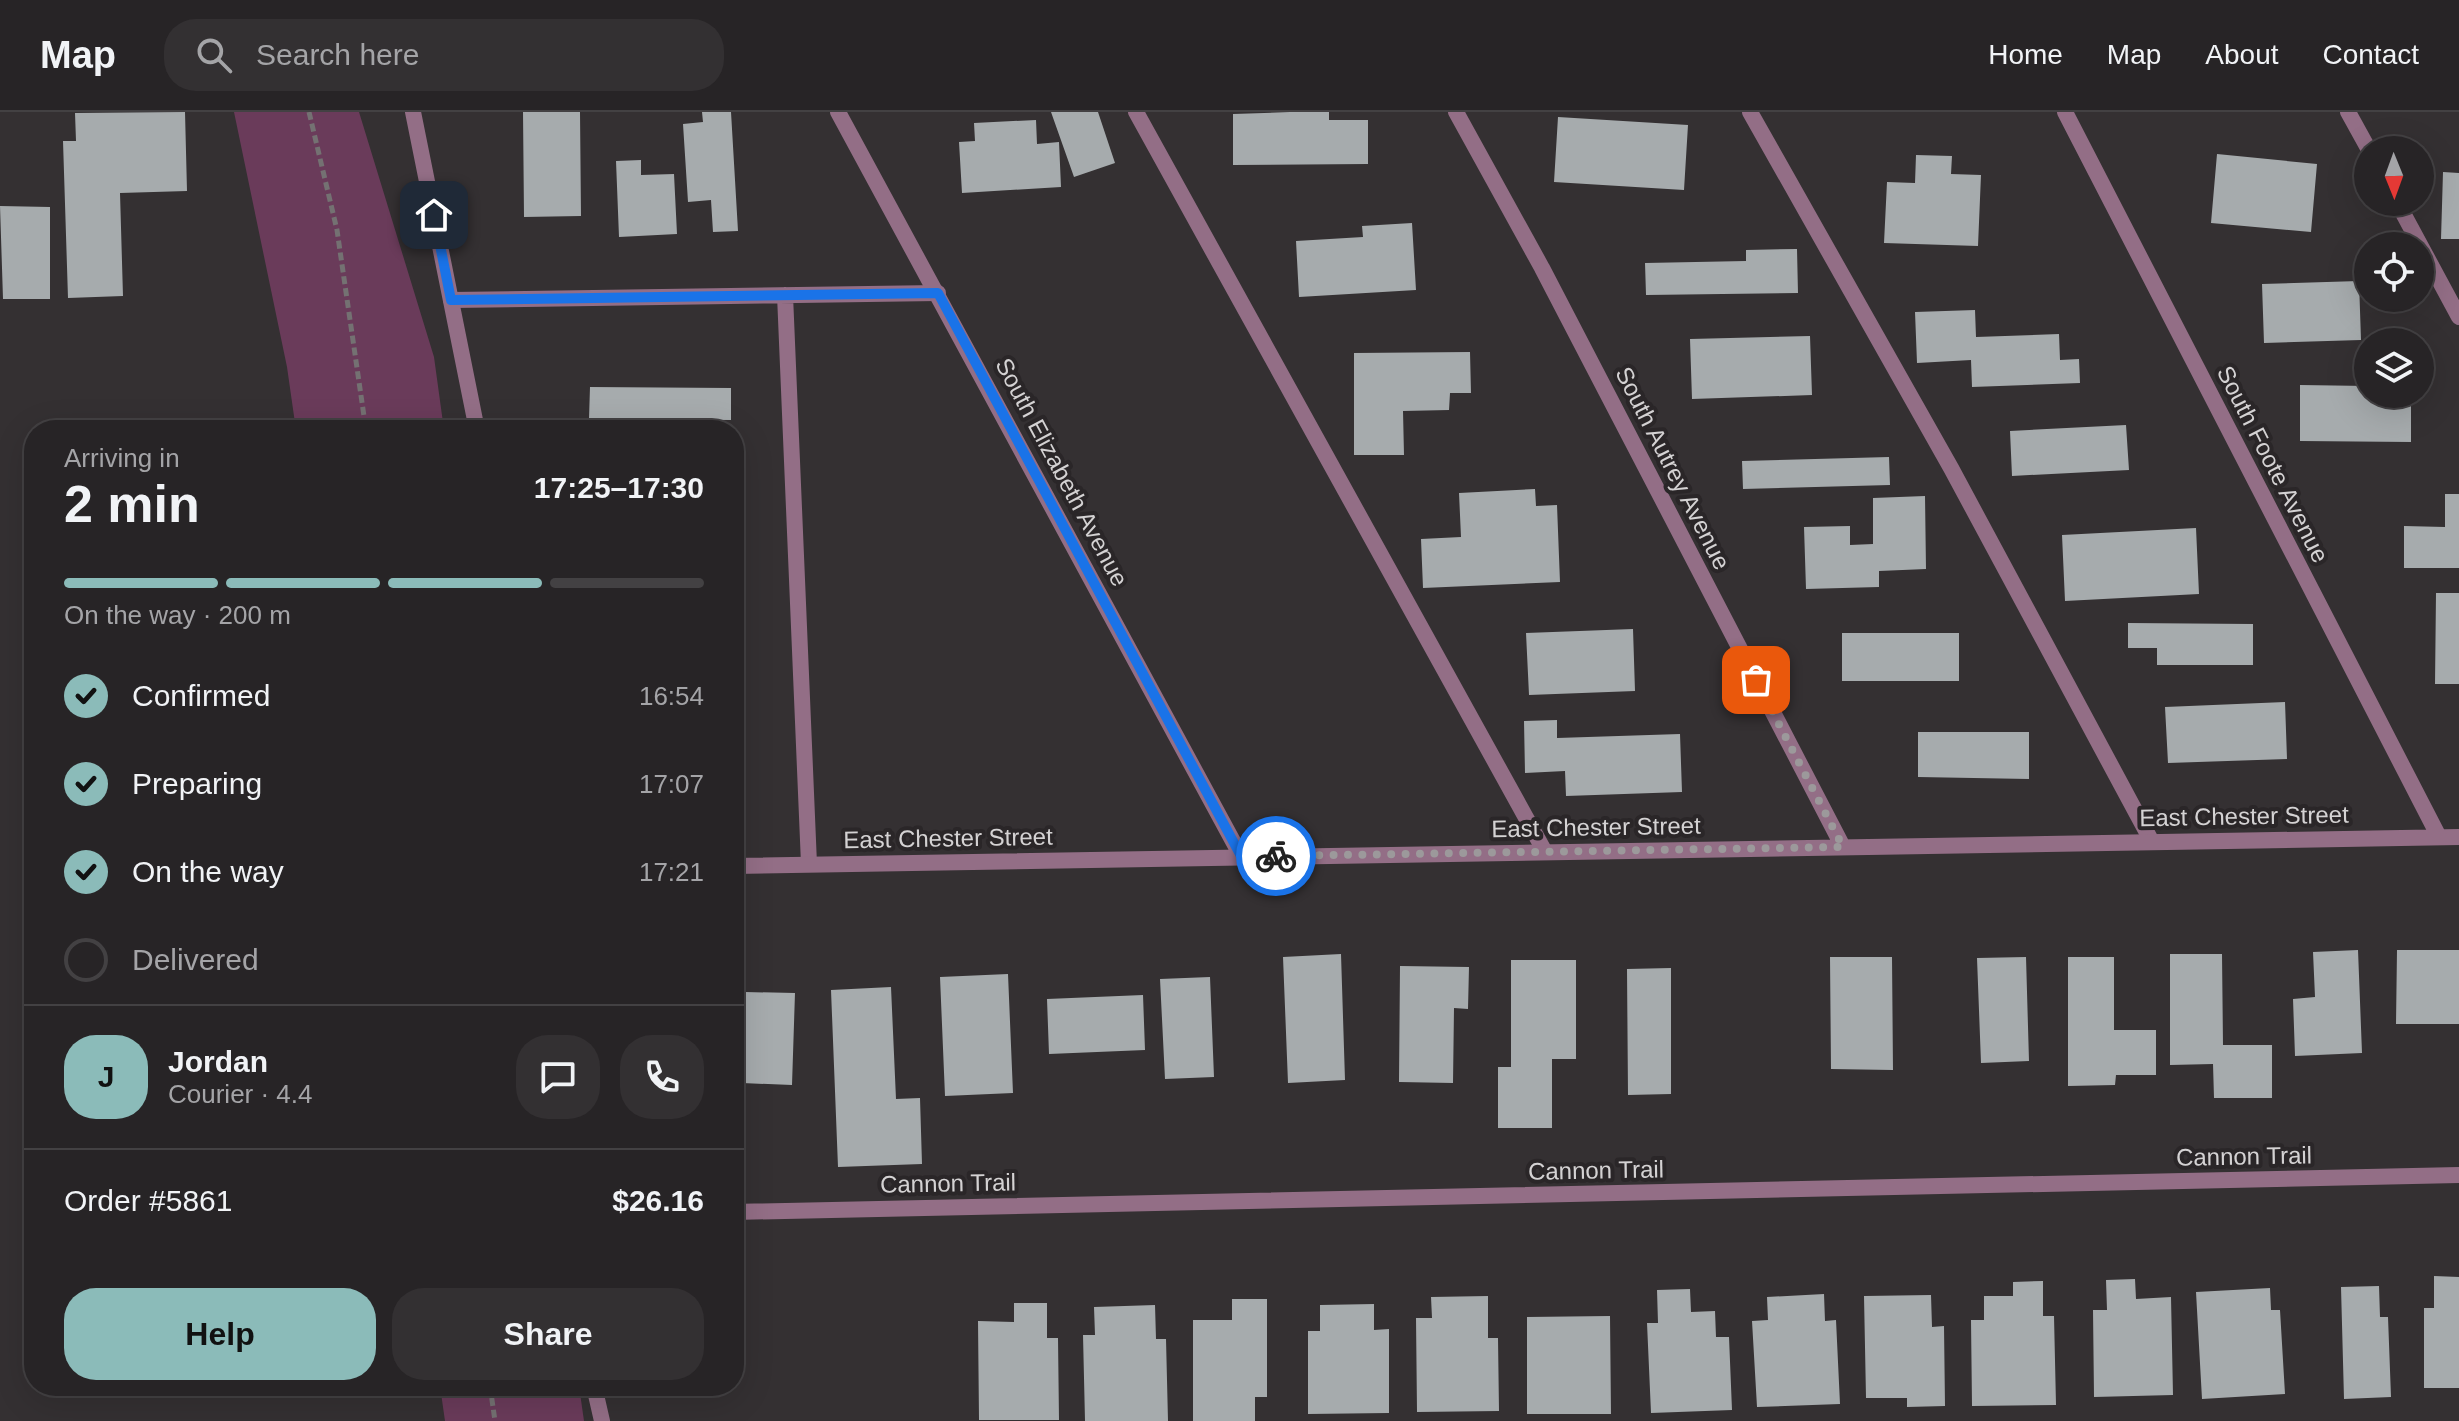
<!DOCTYPE html>
<html lang="en">
<head>
<meta charset="utf-8">
<style>
	:root { --surface:#272426; --page:#333032; --text:#f1f3f6; --muted:#a4a4a7; --line:#434143; --accent:#8bbbb9 }
	body { margin:0; font-family:Arial,sans-serif; background:var(--page); color:var(--text); height:100vh; display:flex; flex-direction:column; font-size:30px; white-space:nowrap }
	* { box-sizing:border-box; margin:0 }
	p { font-size:26px; color:var(--muted) }
	.icon { flex:none; width:44px; height:44px; fill:none; stroke:currentColor; stroke-width:2; stroke-linecap:round; stroke-linejoin:round }
	.map { position:relative; flex:1; overflow:hidden }
	.drawer { position:absolute; left:24px; top:308px; width:720px; height:976px; display:flex; flex-direction:column; background:var(--surface); border-radius:32px; box-shadow:0 8px 32px #0002,0 0 0 2px var(--line) }
	.drawer>* { flex:none }
	.needle { width:52px; rotate:179deg }
	.buttons { position:absolute; left:2354px; top:24px; display:grid; gap:16px }
	.buttons a { display:grid; place-items:center; width:80px; height:80px; border-radius:50%; background:var(--surface); box-shadow:0 8px 32px #0002,0 0 0 2px var(--line); font-size:40px }
	.pin { position:absolute; display:grid; place-items:center; width:68px; height:68px; color:#fff; margin:-34px; border-radius:16px; box-shadow:0 4px 12px #0006 }
	.courier { position:absolute; display:grid; place-items:center; width:80px; height:80px; margin:-40px; border:6px solid #1a73e8; border-radius:50%; background:#fff; color:#222; box-shadow:0 2px 10px #0007 }
	.head em { font-style:normal; font-weight:600 }
	.head div { display:flex; flex-direction:column-reverse }
	.head { display:flex; align-items:center; justify-content:space-between; height:136px; padding:0 40px }
	h1 { font-size:52px; font-weight:600; line-height:60px }
	.bar { display:grid; grid-template-columns:repeat(4,1fr); gap:12px 8px; align-content:center; height:96px; padding:0 40px }
	.bar i { height:10px; border-radius:6px; background:var(--line) }
	.bar .selected { background:var(--accent) }
	.bar p { grid-column:span 4 }
	.line { display:flex; align-items:center; gap:20px; padding:0 40px; border-top:2px solid var(--line) }
	.line div { flex:1 }
	.round { display:grid; place-items:center; flex:none; width:84px; height:84px; border-radius:32px; background:var(--page) }
	ol { padding:0 40px; list-style:none }
	li { display:flex; align-items:center; gap:24px; height:88px }
	li p { margin-inline-start:auto }
	li .icon { padding:8px; border-radius:50%; background:var(--accent); color:#111; stroke-width:4 }
	li:last-child { color:var(--muted) }
	li i { width:44px; height:44px; border:4px solid var(--line); border-radius:50% }
	.primary-button { display:flex; gap:16px; margin-top:auto; padding:16px 40px }
	.primary-button a { flex:1; height:92px; border-radius:32px; background:var(--accent); color:#111; font-size:32px; font-weight:600; line-height:92px; text-align:center }
	.primary-button a+a { background:var(--page); color:var(--text) }
	header { display:flex; align-items:center; gap:48px; box-sizing:border-box; height:112px; padding:0 40px; background:var(--surface); border-bottom:2px solid var(--line) }
	header strong { font-size:38px }
	nav { display:flex; gap:44px; margin-inline-start:auto; font-size:28px }
	.search { width:560px; height:72px; background:var(--page); display:flex; align-items:center; gap:20px; box-sizing:border-box; padding:0 28px; border-radius:32px; color:var(--muted); font-size:30px }
	.map>svg:first-child { display:block }
	.green { fill:#6a3b5a }
	.building { fill:#a6abad }
	.lines { fill:none; stroke-linecap:round; stroke-linejoin:round }
	.path { stroke:#747172; stroke-width:5; stroke-dasharray:8 4; stroke-linecap:butt }
	.lane { stroke:#936e86; stroke-width:16 }
	.street { stroke:#936e86; stroke-width:16 }
	.done { stroke:#9c999b; stroke-width:8; stroke-dasharray:0 14.4 }
	.route { stroke:#1a73e8; stroke-width:10 }
	.labels { text-anchor:middle; dominant-baseline:central; stroke-width:8; stroke-linejoin:round; paint-order:stroke }
	.street-label { font-size:24px; fill:#d4d2d3; stroke:#2a2628 }
</style>
</head>
<body>
<header>
<strong>Map</strong>
<div class="search"><svg class="icon" aria-label="search" viewBox="0 0 24 24"><circle cx="10" cy="10" r="6"/><path d="M15 15l6 6"/></svg>Search here</div>
<nav><a>Home</a><a>Map</a><a>About</a><a>Contact</a></nav>
</header>
<div class="map">
<svg width="2459" height="1309" viewBox="0 0 2459 1309">
	<rect width="100%" height="100%" fill="#343032"/>
	<path class="green" d="M234 0H359L434 245 444 318H296L287 255Z
		M440 1274H579L584 1309H445Z"/>
	<path class="building" d="M185 0 187 79 120 81 123 184 68 186 63 29H76L75 1Z
		M523 0H580L581 104 524 105Z
		M702 0H731L738 119 713 120 711 88 688 90 683 12 703 10Z
		M1051 0H1098L1115 51 1074 65Z
		M1290 0H1329V8H1368V52L1233 53V2Z
		M1558 5 1688 13 1684 78 1554 70Z
		M1036 8 1037 32 1059 30 1061 75 962 81 959 30 975 29 974 11Z
		M2217 42 2317 52 2311 120 2211 111Z
		M1916 43 1952 44 1951 62 1981 63 1978 134 1884 131 1887 70 1915 71Z
		M641 48V63L674 62 677 122 619 125 616 49Z
		M2443 60 2459 61V127H2441Z
		M0 94 50 95V187H3Z
		M1412 111 1416 178 1299 185 1296 129 1363 125 1362 114Z
		M1797 137 1798 181 1646 183 1645 151 1746 149V138Z
		M2359 169 2361 228 2264 231 2262 172Z
		M1975 198 1976 225 2059 222 2060 248 2079 247 2080 271 1972 275 1971 248 1917 251 1915 200Z
		M1810 224 1812 283 1692 287 1690 227Z
		M1470 240 1471 281H1450L1449 298 1403 299 1404 343H1354V241Z
		M2300 273 2368 274V282H2411V330L2300 329Z
		M590 275 731 276V308L589 307Z
		M2126 313 2129 358 2012 364 2010 319Z
		M1889 345 1890 373 1743 377 1742 349Z
		M1535 377 1536 394 1557 393 1560 470 1423 476 1421 427 1461 425 1459 381Z
		M2445 382H2459V456H2404V414L2445 415Z
		M1925 384 1926 457 1879 459V475L1806 477 1804 415 1850 414V433L1873 432V386Z
		M2196 416 2199 482 2065 489 2062 423Z
		M2436 481H2459V572H2435Z
		M2128 511 2253 512V553H2157V536H2128Z
		M1633 517 1635 579 1529 583 1526 521Z
		M1842 521H1959V569H1842Z
		M2285 590 2287 647 2168 651 2165 595Z
		M1557 608V626L1680 622 1682 680 1566 684 1565 659 1525 661 1524 609Z
		M1918 620H2029V667L1918 665Z
		M734 663H742V694H734Z
		M2358 838 2362 941 2295 944 2293 887 2315 885 2313 840Z
		M2397 838H2459V912H2396Z
		M1341 842 1345 968 1288 971 1283 845Z
		M2170 842H2222L2223 933H2272V986H2214L2213 952 2170 953Z
		M1830 845H1892L1893 958 1831 957Z
		M2026 845 2029 949 1981 951 1977 846Z
		M2068 845H2114V918H2156V963H2116L2115 973 2068 974Z
		M1511 848H1576V947H1552V1016H1498V955H1511Z
		M1400 854 1469 855 1468 897 1454 896 1453 971 1399 970Z
		M1671 856V982L1628 983 1627 857Z
		M1008 862 1013 981 945 984 940 865Z
		M1210 865 1214 965 1165 967 1160 867Z
		M891 875 896 987 920 986 922 1052 838 1055 831 878Z
		M745 880 795 881 792 973 742 971Z
		M1143 883 1145 938 1049 942 1047 887Z
		M2434 1164 2459 1165V1276H2424V1196H2434Z
		M2135 1167 2136 1187 2171 1185 2173 1283 2094 1285 2093 1198H2107L2106 1168Z
		M2043 1169V1204H2054L2056 1293 1972 1294 1971 1208H1984V1184H2013V1170Z
		M2379 1174 2380 1205H2388L2391 1285 2344 1287 2341 1175Z
		M2270 1176 2271 1198H2280L2285 1282 2202 1287 2196 1180Z
		M1690 1177 1691 1200 1715 1199 1716 1225H1729L1732 1298 1651 1301 1647 1211H1658L1657 1178Z
		M1824 1182 1825 1209 1836 1208 1840 1292 1757 1295 1752 1209 1768 1208 1767 1185Z
		M1931 1183 1932 1215 1944 1214 1945 1294 1907 1295V1286H1866L1864 1184Z
		M1488 1184V1226H1498L1499 1299 1417 1300 1416 1206H1432L1431 1185Z
		M1232 1187H1267V1285H1255V1309H1193V1208H1232Z
		M1014 1191H1047V1226H1058L1059 1308H979L978 1209 1014 1210Z
		M1374 1192V1218L1389 1217V1301L1308 1302V1219H1320V1193Z
		M1155 1193 1156 1227H1166L1168 1309H1085L1083 1223H1095L1094 1195Z
		M1610 1204 1611 1302H1527V1205Z"/>
	<g class="lines">
		<path class="path" d="M309 0 337 118 366 318
			M490 1274 495 1309"/>
		<path class="lane" d="M1136 0 1545 740
			M1750 0 1951 356 2152 730
			M2348 0 2369 38
			M2397 90 2459 205
			M785 183 809 752
			M451 188 938 181"/>
		<path class="street" d="M413 0 477 318
			M838 0 1241 744
			M1456 0 1542 156 1843 735
			M2065 0 2439 725
			M734 754 2459 725
			M734 1100 2459 1063
			M594 1274 602 1309"/>
	</g>
	<g class="lines">
		<path class="done" d="M1276 744 1843 735 1756 568"/>
		<path class="route" d="M434 103 451 188 938 181 1241 744H1276"/>
	</g>
	<g class="labels">
		<g class="street-label">
			<text transform="translate(2273 352) rotate(63)">South Foote Avenue</text>
			<text transform="translate(1673 356) rotate(63)">South Autrey Avenue</text>
			<text transform="translate(1062 360) rotate(62)">South Elizabeth Avenue</text>
			<text transform="translate(2244 704) rotate(-1)">East Chester Street</text>
			<text transform="translate(1596 715) rotate(-1)">East Chester Street</text>
			<text transform="translate(948 726) rotate(-1)">East Chester Street</text>
			<text transform="translate(2244 1044) rotate(-1)">Cannon Trail</text>
			<text transform="translate(1596 1058) rotate(-1)">Cannon Trail</text>
			<text transform="translate(948 1071) rotate(-1)">Cannon Trail</text>
		</g>
	</g>
</svg>
<div class="buttons">
<a><svg class="needle" viewBox="-14 -14 28 28"><path d="M0-13l5 13h-10z" fill="#e53935"/><path d="M0 13l5-13h-10z" fill="#a4a4a7"/></svg></a>
<a><svg class="icon" aria-label="locate" viewBox="0 0 24 24"><circle cx="12" cy="12" r="6"/><path d="M12 2v4M12 18v4M2 12h4M18 12h4"/></svg></a>
<a><svg class="icon" aria-label="layers" viewBox="0 0 24 24"><path d="M12 4l9 5-9 5-9-5zM3 14l9 5 9-5"/></svg></a>
</div>
<div class="pin" style="left:1756px;top:568px;background:#ea580c"><svg class="icon" aria-label="bag" viewBox="0 0 24 24"><path d="M5 8h14l-1 12H6zM9 8a3 3 0 0 1 6 0"/></svg></div>
<div class="pin" style="left:434px;top:103px;background:#1f2937"><svg class="icon" aria-label="home" viewBox="0 0 24 24"><path d="M3 11l9-7 9 7M6 9v11h12V9"/></svg></div>
<div class="courier" style="left:1276px;top:744px"><svg class="icon" aria-label="bike" viewBox="0 0 24 24"><circle cx="6" cy="16" r="4"/><circle cx="18" cy="16" r="4"/><path d="M6 16l4-8h5l3 8M10 8l3 8H6M13 5h3"/></svg></div>
<section class="drawer">
<div class="head"><div><h1>2 min</h1><p>Arriving in</p></div><em>17:25–17:30</em></div>
<div class="bar"><i class="selected"></i><i class="selected"></i><i class="selected"></i><i></i><p>On the way · 200 m</p></div>
<ol>
<li><svg class="icon" aria-label="check" viewBox="0 0 24 24"><path d="M5 12l5 5 9-10"/></svg>Confirmed<p>16:54</p></li>
<li><svg class="icon" aria-label="check" viewBox="0 0 24 24"><path d="M5 12l5 5 9-10"/></svg>Preparing<p>17:07</p></li>
<li><svg class="icon" aria-label="check" viewBox="0 0 24 24"><path d="M5 12l5 5 9-10"/></svg>On the way<p>17:21</p></li>
<li><i></i>Delivered</li>
</ol>
<div class="line" style="height:144px"><b class="round" style="background:var(--accent);color:#111">J</b><div><b>Jordan</b><p>Courier · 4.4</p></div><a class="round"><svg class="icon" aria-label="chat" viewBox="0 0 24 24"><path d="M4 5h16v11H9l-5 4z"/></svg></a><a class="round"><svg class="icon" aria-label="phone" viewBox="0 0 24 24"><path d="M5 4h4l2 5-3 2q2 4 5 5l2-3 5 2v4C11 20 4 13 5 4z"/></svg></a></div>
<div class="line" style="height:104px"><div>Order #5861</div><b>$26.16</b></div>
<div class="primary-button"><a>Help</a><a>Share</a></div>
</section>
</div>
</body>
</html>
